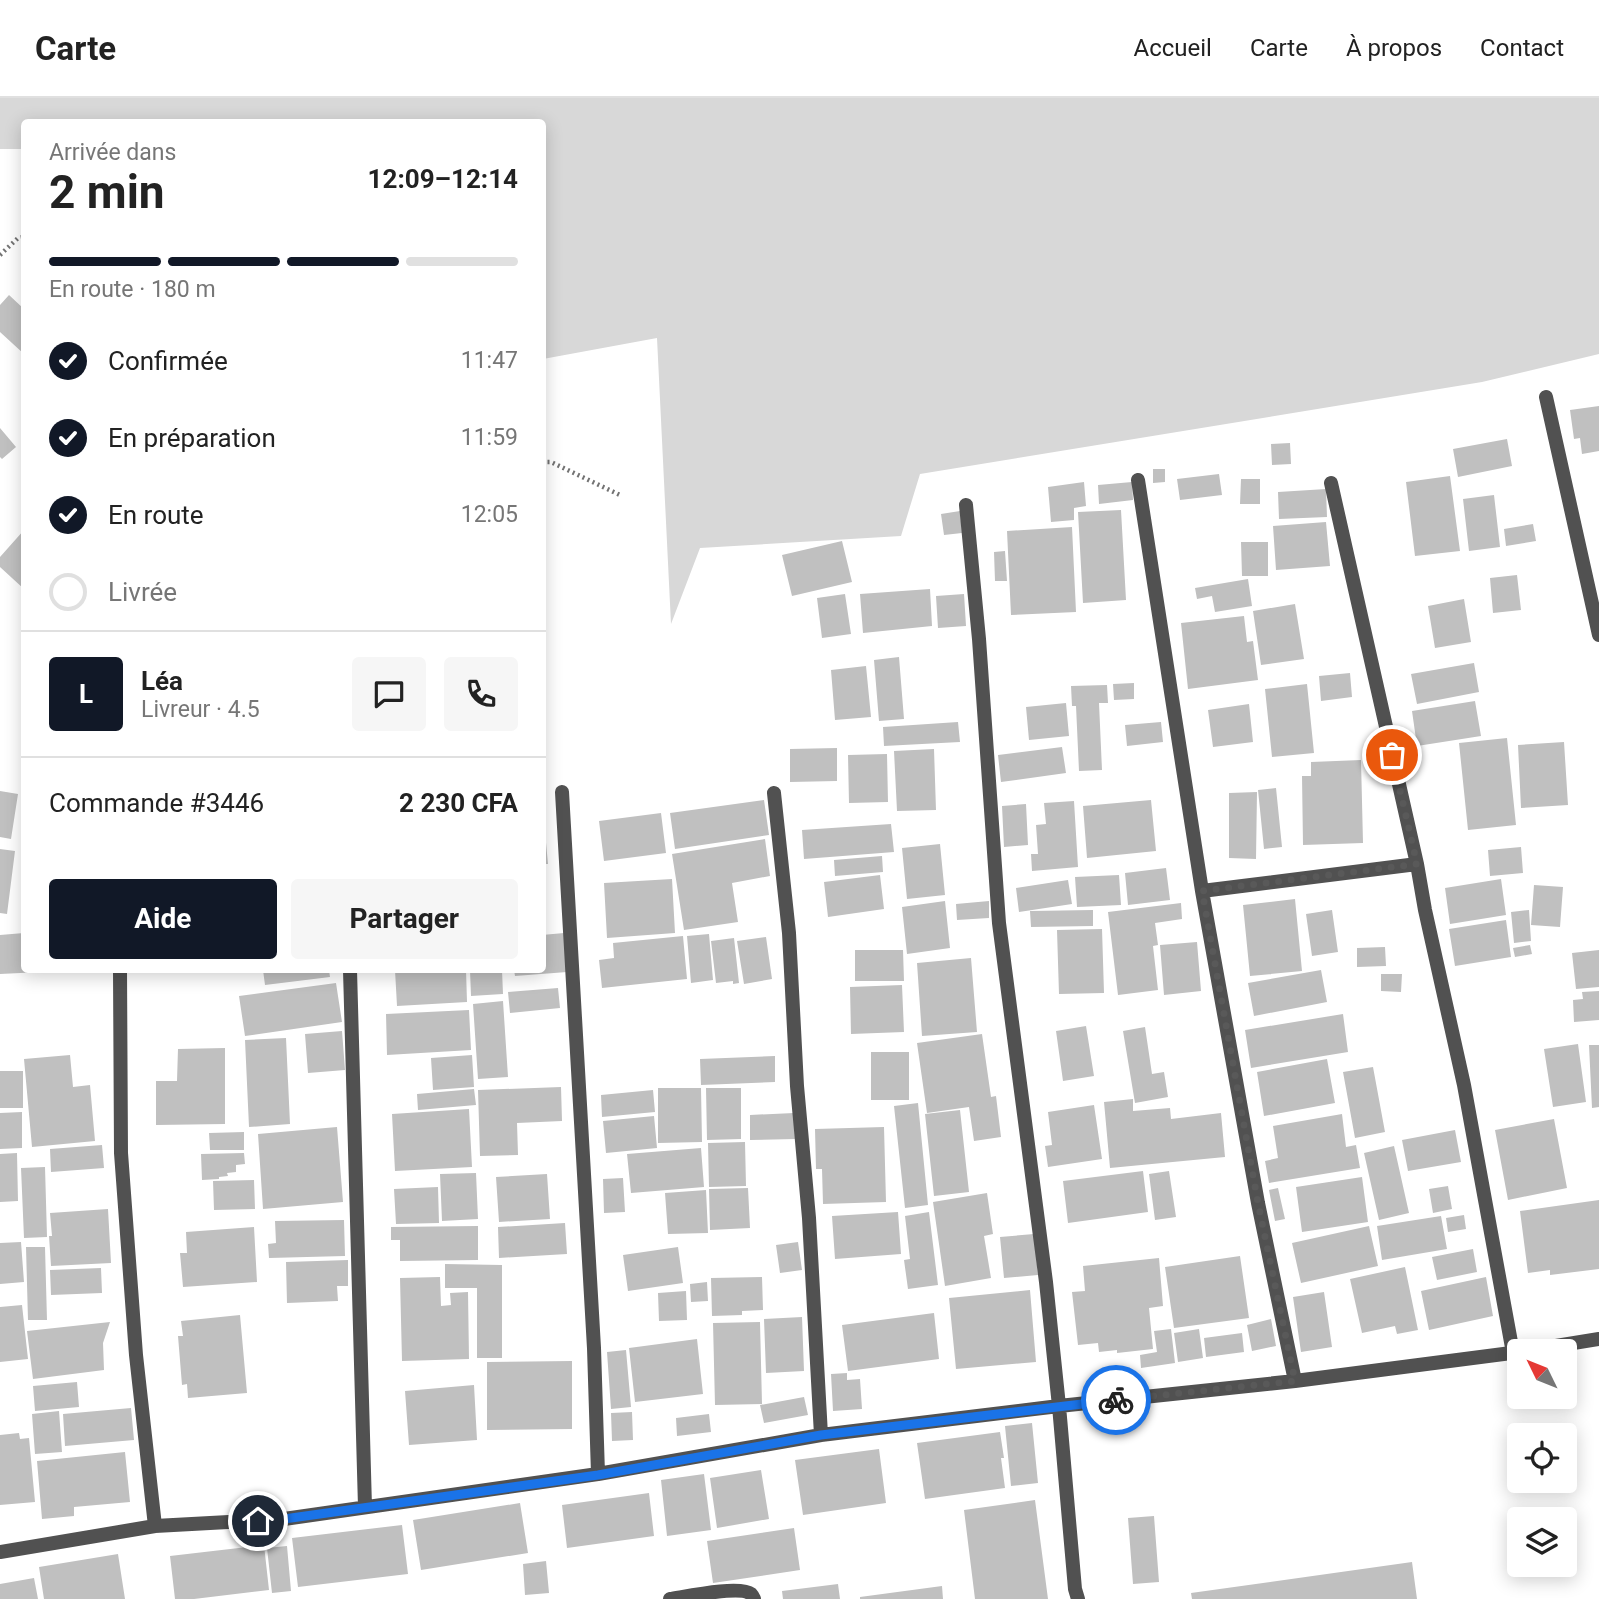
<!DOCTYPE html>
<html lang="fr">
<head>
<meta charset="utf-8">
<style>
	:root { --surface:#fff; --page:#f6f6f6; --text:#222; --muted:#767676; --line:#e0e0e0; --accent:#111827 }
	body { margin:0; font-family:Roboto,sans-serif; background:var(--page); color:var(--text); height:100vh; display:flex; flex-direction:column; font-size:26px; white-space:nowrap }
	* { box-sizing:border-box; margin:0 }
	p { font-size:23px; color:var(--muted) }
	.icon { flex:none; width:38px; height:38px; fill:none; stroke:currentColor; stroke-width:2; stroke-linecap:round; stroke-linejoin:round }
	.map { position:relative; flex:1; overflow:hidden }
	.side { position:absolute; left:21px; top:21px; width:525px; height:854px; display:flex; flex-direction:column; background:var(--surface); border-radius:7px; box-shadow:0 4px 18px #0003 }
	.side>* { flex:none }
	.needle { width:46px; rotate:313deg }
	.buttons { position:absolute; left:1507px; top:1241px; display:grid; gap:14px }
	.buttons a { display:grid; place-items:center; width:70px; height:70px; border-radius:7px; background:var(--surface); box-shadow:0 4px 18px #0003; font-size:35px }
	.pin { position:absolute; display:grid; place-items:center; width:60px; height:60px; color:#fff; margin:-30px; border:4px solid #fff; border-radius:50%; box-shadow:0 2px 7px #0007 }
	.courier { position:absolute; display:grid; place-items:center; width:70px; height:70px; margin:-35px; border:5px solid #1a73e8; border-radius:50%; background:#fff; color:#222; box-shadow:0 2px 9px #0007 }
	.summary em { font-style:normal; font-weight:700 }
	.summary div { display:flex; flex-direction:column-reverse }
	.summary { display:flex; align-items:center; justify-content:space-between; height:119px; padding:0 28px }
	h1 { font-size:46px; font-weight:700; line-height:52px }
	.bar { display:grid; grid-template-columns:repeat(4,1fr); gap:10px 7px; align-content:center; height:84px; padding:0 28px }
	.bar i { height:9px; border-radius:5px; background:var(--line) }
	.bar .selected { background:var(--accent) }
	.bar p { grid-column:span 4 }
	.line { display:flex; align-items:center; gap:18px; padding:0 28px; border-top:2px solid var(--line) }
	.line div { flex:1 }
	.round { display:grid; place-items:center; flex:none; width:74px; height:74px; border-radius:7px; background:var(--page) }
	ol { padding:0 28px; list-style:none }
	li { display:flex; align-items:center; gap:21px; height:77px }
	li p { margin-inline-start:auto }
	li .icon { padding:7px; border-radius:50%; background:var(--accent); color:#fff; stroke-width:4 }
	li:last-child { color:var(--muted) }
	li i { width:38px; height:38px; border:4px solid var(--line); border-radius:50% }
	.cta { display:flex; gap:14px; margin-top:auto; padding:14px 28px }
	.cta a { flex:1; height:80px; border-radius:7px; background:var(--accent); color:#fff; font-size:28px; font-weight:700; line-height:80px; text-align:center }
	.cta a+a { background:var(--page); color:var(--text) }
	header { display:flex; align-items:center; gap:42px; box-sizing:border-box; height:98px; padding:0 35px; background:var(--surface); border-bottom:2px solid var(--line) }
	header strong { font-size:33px }
	nav { display:flex; gap:38px; margin-inline-start:auto; font-size:24px }
	.map>svg:first-child { display:block }
	.green { fill:#d8d8d8 }
	.building { fill:#c0c0c0 }
	.lines { fill:none; stroke-linecap:round; stroke-linejoin:round }
	.path { stroke:#737373; stroke-width:4.5; stroke-dasharray:2 3.5; stroke-linecap:butt }
	.street { stroke:#515151; stroke-width:14 }
	.done { stroke:#595959; stroke-width:7; stroke-dasharray:0 12.6 }
	.route { stroke:#1a73e8; stroke-width:9 }
</style>
</head>
<body>
<header>
<strong>Carte</strong>
<nav><a>Accueil</a><a>Carte</a><a>À propos</a><a>Contact</a></nav>
</header>
<div class="map">
<svg width="1599" height="1501" viewBox="0 0 1599 1501">
	<rect width="100%" height="100%" fill="#fff"/>
	<path class="green" d="M0 0H1599V256L1482 284 920 376 901 438 700 450 671 526 657 240 543 261 542 24H24V51H0Z"/>
	<path class="building" d="M9 197 24 211V256L0 234V207Z
		M1599 308V353L1582 356 1580 340 1574 341 1570 312Z
		M0 330 16 349 2 361 0 359Z
		M1507 341 1512 368 1458 379 1453 351Z
		M1290 345 1291 366 1272 367 1271 346Z
		M1153 371H1165V384L1153 385Z
		M1219 376 1222 397 1180 402 1177 381Z
		M1450 378 1460 453 1415 458 1406 384Z
		M1241 381H1260V406H1240Z
		M1084 384 1086 408 1074 410V422L1051 424 1048 389Z
		M1132 384 1133 402 1099 406 1098 387Z
		M1326 391 1327 419 1279 421 1278 394Z
		M1494 397 1500 449 1469 453 1463 401Z
		M1121 412 1126 502 1083 505 1078 414Z
		M960 413 962 435 944 437 941 416Z
		M1326 424 1330 468 1276 472 1273 428Z
		M1533 426 1536 443 1506 448 1504 431Z
		M1072 429 1076 514 1011 517 1007 433Z
		M24 432V491L0 469V459Z
		M842 443 852 484 792 498 782 457Z
		M1241 444H1268V478H1242Z
		M1005 453 1007 483H995L994 454Z
		M1517 477 1521 512 1493 515 1490 480Z
		M1248 481 1252 508 1215 514 1212 498 1197 501 1195 490Z
		M930 491 932 528 863 535 860 496Z
		M845 496 851 536 822 540 817 500Z
		M964 496 966 528 938 530 936 498Z
		M1464 501 1471 544 1435 550 1428 508Z
		M1295 506 1304 561 1261 567 1253 513Z
		M1244 518 1247 544 1253 543 1258 582 1188 591 1181 525Z
		M899 559 904 621 879 623 874 562Z
		M1474 565 1479 594 1417 606 1411 576Z
		M866 568 871 619 835 622 831 572Z
		M1350 575 1352 599 1321 603 1319 578Z
		M1134 585V601L1114 602 1113 586Z
		M1307 586 1314 655 1272 659 1265 591Z
		M1107 587 1108 605H1099L1102 672 1079 673 1076 608H1072L1071 588Z
		M1475 603 1481 638 1417 648 1412 613Z
		M1066 605 1069 638 1029 642 1026 609Z
		M1249 606 1253 644 1213 649 1208 612Z
		M958 624 960 644 884 648 883 629Z
		M1161 624 1163 644 1127 648 1125 627Z
		M1507 640 1516 727 1468 732 1459 645Z
		M1564 644 1568 707 1521 710 1518 647Z
		M1062 649 1066 675 1001 684 998 657Z
		M837 650V683L790 684V651Z
		M934 651 936 712 897 713 894 653Z
		M887 656 888 704 849 705 848 657Z
		M1361 662 1363 745 1303 747 1302 678H1311V664Z
		M1276 690 1282 749 1264 751 1258 692Z
		M0 693 18 696 11 741 0 739Z
		M1257 694 1256 761 1229 760V695Z
		M764 702 769 737 675 751 670 715Z
		M1151 702 1156 753 1087 760 1083 708Z
		M1074 703 1078 769 1032 773 1031 756H1038L1036 727 1046 726 1044 705Z
		M1026 706 1028 747 1004 749 1002 708Z
		M661 715 666 755 604 763 599 723Z
		M891 726 894 754 804 761 802 732Z
		M542 734H545L548 766H542Z
		M765 741 770 778 732 785 738 824 684 832 672 756Z
		M940 746 945 797 907 801 902 750Z
		M1521 749 1523 775 1490 778 1488 752Z
		M0 751 15 753 7 816 0 815Z
		M882 758 883 774 835 778 834 762Z
		M1166 770 1170 802 1128 807 1125 775Z
		M880 777 884 811 828 819 824 784Z
		M1119 777 1121 807 1077 809 1075 779Z
		M672 781 675 835 607 840 604 785Z
		M1501 781 1506 817 1450 826 1445 790Z
		M1068 782 1072 806 1019 814 1016 790Z
		M1534 787 1563 789 1560 829 1531 827Z
		M1295 801 1302 873 1250 878 1243 807Z
		M945 803 950 850 907 856 902 809Z
		M989 803V820L957 822 956 806Z
		M1181 805 1182 821 1155 825 1158 847 1153 848 1158 892 1118 897 1108 814Z
		M1093 812V828L1031 829 1030 813Z
		M1332 812 1338 854 1312 858 1306 816Z
		M1529 812 1531 843 1514 845 1511 814Z
		M1506 822 1511 859 1455 868 1449 831Z
		M1102 831 1104 895 1059 896 1057 832Z
		M24 835V872H41V874L0 876V837Z
		M564 835 567 874 515 878 514 872H542V837Z
		M709 836 713 882 691 885 687 838Z
		M683 838 687 881 602 890 599 862 614 860 613 845Z
		M766 839 772 881 744 886 737 843Z
		M734 840 739 885 733 886V883L716 885 711 843Z
		M1197 844 1201 893 1164 897 1160 847Z
		M1530 847 1532 856 1515 859 1513 850Z
		M1385 849 1386 868 1357 869V850Z
		M855 852H903L904 883H855Z
		M1599 852V889L1576 891 1572 855Z
		M971 860 977 934 922 938 917 865Z
		M263 872H329L330 879 265 887Z
		M395 872H466L467 904 397 908Z
		M470 872H502L503 896 471 898Z
		M1321 872 1327 904 1254 918 1248 885Z
		M1381 876H1402L1401 894 1381 893Z
		M336 885 342 924 245 938 239 898Z
		M902 887 904 934 851 936 850 889Z
		M558 890 560 910 510 915 508 894Z
		M1599 893V922L1574 924 1573 902 1583 901 1582 894Z
		M503 903 508 979 478 981 473 906Z
		M469 912 471 952 387 957 386 916Z
		M1343 916 1348 954 1251 970 1245 932Z
		M1086 928 1094 978 1063 983 1056 933Z
		M1145 929 1152 976 1164 974 1168 999 1135 1005 1123 933Z
		M342 933 345 972 308 975 305 936Z
		M982 936 991 999 996 998 1001 1039 974 1043 969 1009 927 1015 917 945Z
		M286 940 290 1026 249 1029 245 942Z
		M1578 946 1586 1004 1553 1009 1544 951Z
		M1589 947H1599V1009L1592 1010Z
		M225 950V1026L156 1027V983H177L178 951Z
		M871 954H909V1002H871Z
		M70 957 73 989 90 987 95 1043 32 1049 24 961Z
		M472 957 474 989 433 992 431 960Z
		M775 958V984L701 987 700 961Z
		M1327 961 1335 1005 1264 1018 1257 974Z
		M1373 969 1385 1034 1355 1040 1343 974Z
		M0 973H23V1010H0Z
		M561 989 562 1023 517 1025 518 1057 480 1058 478 992Z
		M658 990H701L702 1044 658 1045Z
		M706 990H741V1041L707 1042Z
		M474 991 476 1007 418 1012 417 996Z
		M653 992 655 1014 602 1019 601 997Z
		M1133 1001V1013L1170 1010 1171 1021 1221 1015 1225 1059 1110 1070 1104 1004Z
		M918 1005 928 1107 905 1110 894 1008Z
		M1094 1007 1102 1061 1048 1069 1045 1048 1052 1047 1048 1014Z
		M469 1011 472 1069 395 1073 392 1016Z
		M960 1012 969 1094 934 1098 925 1016Z
		M22 1014V1050L0 1051V1015Z
		M794 1015 795 1041 750 1042V1017Z
		M1342 1016 1346 1049 1356 1047 1360 1070 1269 1085 1265 1063 1278 1060 1273 1028Z
		M654 1018 657 1050 606 1055 603 1023Z
		M1554 1021 1567 1090 1508 1102 1495 1032Z
		M337 1029 343 1104 263 1111 258 1036Z
		M884 1029 886 1104 823 1106 822 1071H816L815 1031Z
		M1455 1032 1461 1064 1408 1073 1402 1042Z
		M244 1034V1052H210L209 1035Z
		M745 1044 746 1088 709 1089 708 1045Z
		M102 1047 104 1070 51 1074 50 1051Z
		M1394 1048 1409 1115 1379 1122 1364 1055Z
		M701 1050 704 1089 631 1095 627 1056Z
		M17 1055 18 1103 0 1104V1056Z
		M244 1055 245 1066 236 1067V1074L227 1075 228 1078 219 1079V1081L202 1082 201 1056Z
		M45 1069 47 1139 24 1140 21 1070Z
		M1143 1073 1148 1114 1068 1125 1063 1083Z
		M1169 1073 1176 1119 1155 1122 1149 1076Z
		M476 1075 478 1121 442 1123 440 1076Z
		M547 1076 550 1121 499 1124 496 1079Z
		M1362 1079 1368 1124 1302 1134 1296 1089Z
		M623 1080 625 1114 604 1115 603 1081Z
		M254 1082 255 1111 214 1112 213 1083Z
		M1448 1088 1452 1111 1433 1115 1429 1091Z
		M438 1089 439 1125 396 1126 394 1091Z
		M748 1090 750 1130 710 1132 709 1091Z
		M1278 1090 1285 1121 1275 1123 1269 1092Z
		M706 1092 708 1135 668 1136 665 1095Z
		M987 1095 993 1136 984 1138 991 1180 945 1188 933 1104Z
		M1599 1102V1171L1550 1177V1172L1528 1175 1520 1113Z
		M108 1111 111 1165 51 1168 49 1138H52L50 1115Z
		M898 1114 901 1156 835 1161 832 1118Z
		M929 1114 938 1187 908 1191 904 1162 910 1161 905 1118Z
		M1464 1117 1466 1131 1448 1134 1446 1120Z
		M1441 1118 1447 1151 1382 1162 1377 1128Z
		M344 1122 345 1158 269 1160 268 1146 276 1145 275 1123Z
		M565 1125 567 1156 499 1160 498 1129Z
		M478 1128V1162L400 1163V1142H391V1129Z
		M1369 1128 1378 1168 1301 1185 1292 1145Z
		M254 1129 257 1184 183 1189 180 1155H187L186 1134Z
		M1034 1136 1038 1177 1004 1180 1000 1139Z
		M21 1144 24 1184 0 1186V1145Z
		M798 1144 802 1172 780 1175 776 1147Z
		M26 1149H45L47 1222H28Z
		M678 1149 683 1185 628 1193 623 1157Z
		M1473 1151 1477 1174 1437 1182 1432 1159Z
		M1240 1158 1249 1220 1174 1230 1165 1169Z
		M1159 1160 1163 1208 1149 1210 1153 1251 1117 1255V1252L1099 1254 1098 1245 1078 1247 1072 1194 1085 1193 1083 1168Z
		M348 1162V1188H337L338 1203 287 1205 286 1164Z
		M445 1166 502 1167V1260H477V1190H445Z
		M1405 1169 1418 1232 1397 1236 1395 1228 1362 1235 1350 1181Z
		M101 1170 102 1195 51 1197 50 1172Z
		M440 1179 441 1208 451 1207 450 1195 468 1194 469 1261 402 1263 400 1180Z
		M762 1179 763 1212 742 1213V1217L712 1218 711 1180Z
		M1486 1179 1493 1218 1429 1232 1421 1193Z
		M707 1184 708 1203 691 1204 690 1186Z
		M1030 1192 1036 1264 956 1271 949 1200Z
		M686 1193 687 1222 659 1223 658 1195Z
		M1324 1194 1332 1249 1301 1254 1293 1199Z
		M22 1207 28 1261 0 1264V1209Z
		M934 1215 939 1261 848 1273 842 1227Z
		M240 1217 247 1295 188 1300 187 1286 182 1287 178 1238H183L181 1223Z
		M802 1219 804 1273 766 1275 764 1221Z
		M1271 1221 1276 1248 1252 1253 1247 1227Z
		M110 1224 103 1245 104 1272 33 1281 27 1233Z
		M760 1224 762 1306 715 1307 713 1225Z
		M1171 1231 1175 1265 1141 1270 1140 1257 1157 1254 1154 1233Z
		M1199 1231 1203 1260 1178 1264 1174 1235Z
		M1242 1235 1244 1254 1206 1259 1204 1240Z
		M697 1241 703 1296 635 1304 629 1250Z
		M626 1252 631 1309 611 1311 607 1254Z
		M572 1263V1331L487 1332V1264Z
		M847 1275V1282L860 1281 862 1311 833 1313 831 1276Z
		M77 1284 79 1309 35 1313 33 1288Z
		M474 1287 477 1342 409 1347 405 1293Z
		M804 1299 808 1317 764 1325 760 1307Z
		M131 1310 134 1342 65 1348 63 1316Z
		M59 1313 62 1354 35 1356 32 1316Z
		M632 1314 633 1342 612 1343 611 1315Z
		M709 1316 711 1334 677 1338 676 1320Z
		M1032 1325 1038 1385 1011 1388 1005 1328Z
		M1000 1334 1004 1360H1001L1005 1390 925 1401 917 1345Z
		M19 1335 20 1341 29 1340 35 1404 0 1407V1337Z
		M879 1351 886 1405 803 1417 795 1362Z
		M125 1354 130 1404 74 1409V1418L42 1421 37 1363Z
		M761 1372 769 1421 717 1430 710 1380Z
		M704 1376 711 1432 667 1438 661 1382Z
		M649 1395 654 1438 567 1450 562 1407Z
		M1035 1402 1048 1501H975L964 1412Z
		M520 1405 528 1455 421 1472 413 1422Z
		M1154 1418 1159 1484 1133 1486 1128 1420Z
		M402 1427 408 1476 298 1489 292 1440Z
		M794 1430 800 1472 713 1485 707 1443Z
		M264 1447 269 1492 194 1501H175L170 1458Z
		M287 1448 291 1493 272 1495 267 1450Z
		M118 1456 125 1501H44L39 1469Z
		M546 1463 549 1495 525 1497 523 1466Z
		M1412 1464 1417 1501H1192L1191 1495Z
		M34 1480 38 1501H0V1486Z
		M838 1486 840 1501H783L782 1493Z
		M942 1488 943 1501H860V1499Z"/>
	<g class="lines">
		<path class="path" d="M0 157 18 140 24 139
			M542 364H551L622 398"/>
		<path class="street" d="M1546 299 1599 537
			M1138 382 1202 793 1258 1105 1295 1283
			M1331 385 1417 766 1425 812 1464 987 1513 1255
			M966 407 979 541 999 825 1046 1184 1059 1308 1075 1491 1078 1501
			M562 694 594 1250 598 1376
			M774 695 789 835 797 988 809 1120 821 1337
			M1202 793 1417 766
			M120 872 121 1055 136 1257 155 1428
			M350 872 365 1409
			M1524 1253 1599 1241
			M0 1454 155 1428 284 1421 598 1376 821 1337 1059 1308 1295 1283 1519 1254
			M670 1501C684 1499 740 1487 751 1496 752 1497 753 1499 754 1501"/>
	</g>
	<g class="lines">
		<path class="done" d="M1116 1302 1295 1283 1258 1105 1202 793 1417 766 1392 657"/>
		<path class="route" d="M258 1423 284 1421 598 1377 821 1337 1116 1302"/>
	</g>
</svg>
<div class="buttons">
<a><svg class="needle" viewBox="-14 -14 28 28"><path d="M0-13l5 13h-10z" fill="#e53935"/><path d="M0 13l5-13h-10z" fill="#767676"/></svg></a>
<a><svg class="icon" aria-label="locate" viewBox="0 0 24 24"><circle cx="12" cy="12" r="6"/><path d="M12 2v4M12 18v4M2 12h4M18 12h4"/></svg></a>
<a><svg class="icon" aria-label="layers" viewBox="0 0 24 24"><path d="M12 4l9 5-9 5-9-5zM3 14l9 5 9-5"/></svg></a>
</div>
<div class="pin" style="left:1392px;top:657px;background:#ea580c"><svg class="icon" aria-label="bag" viewBox="0 0 24 24"><path d="M5 8h14l-1 12H6zM9 8a3 3 0 0 1 6 0"/></svg></div>
<div class="pin" style="left:258px;top:1423px;background:#1f2937"><svg class="icon" aria-label="home" viewBox="0 0 24 24"><path d="M3 11l9-7 9 7M6 9v11h12V9"/></svg></div>
<div class="courier" style="left:1116px;top:1302px"><svg class="icon" aria-label="bike" viewBox="0 0 24 24"><circle cx="6" cy="16" r="4"/><circle cx="18" cy="16" r="4"/><path d="M6 16l4-8h5l3 8M10 8l3 8H6M13 5h3"/></svg></div>
<section class="side">
<div class="summary"><div><h1>2 min</h1><p>Arrivée dans</p></div><em>12:09–12:14</em></div>
<div class="bar"><i class="selected"></i><i class="selected"></i><i class="selected"></i><i></i><p>En route · 180 m</p></div>
<ol>
<li><svg class="icon" aria-label="check" viewBox="0 0 24 24"><path d="M5 12l5 5 9-10"/></svg>Confirmée<p>11:47</p></li>
<li><svg class="icon" aria-label="check" viewBox="0 0 24 24"><path d="M5 12l5 5 9-10"/></svg>En préparation<p>11:59</p></li>
<li><svg class="icon" aria-label="check" viewBox="0 0 24 24"><path d="M5 12l5 5 9-10"/></svg>En route<p>12:05</p></li>
<li><i></i>Livrée</li>
</ol>
<div class="line" style="height:126px"><b class="round" style="background:var(--accent);color:#fff">L</b><div><b>Léa</b><p>Livreur · 4.5</p></div><a class="round"><svg class="icon" aria-label="chat" viewBox="0 0 24 24"><path d="M4 5h16v11H9l-5 4z"/></svg></a><a class="round"><svg class="icon" aria-label="phone" viewBox="0 0 24 24"><path d="M5 4h4l2 5-3 2q2 4 5 5l2-3 5 2v4C11 20 4 13 5 4z"/></svg></a></div>
<div class="line" style="height:91px"><div>Commande #3446</div><b>2 230 CFA</b></div>
<div class="cta"><a>Aide</a><a>Partager</a></div>
</section>
</div>
</body>
</html>
